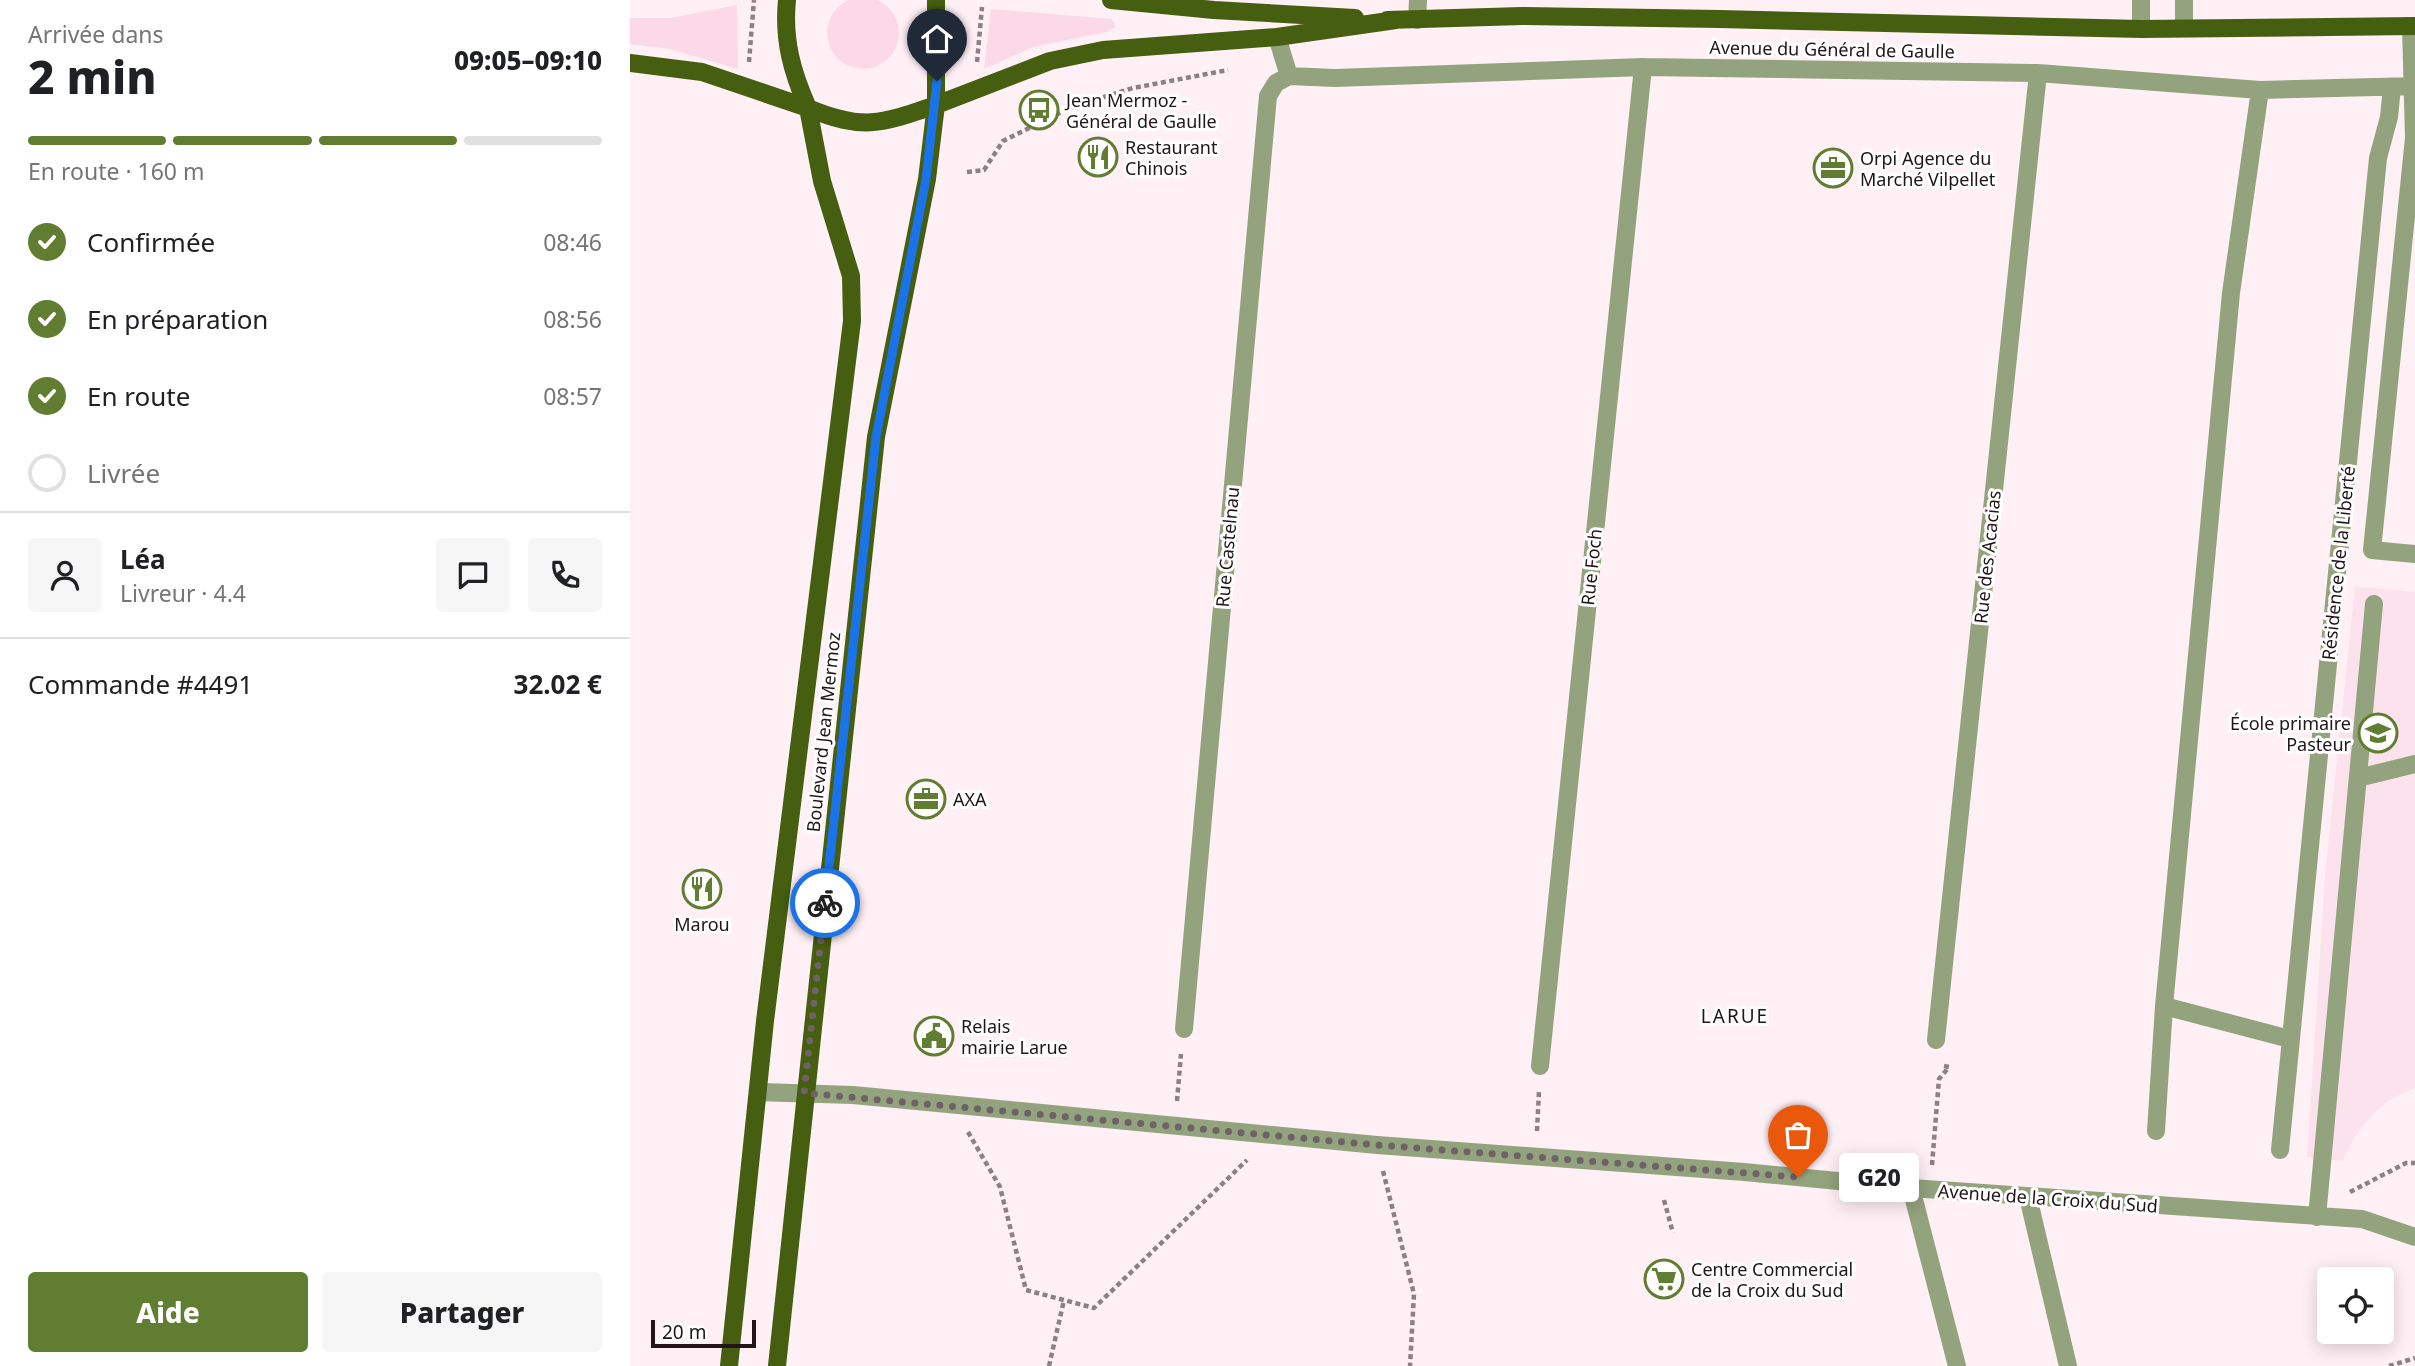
<!DOCTYPE html>
<html lang="fr">
<head>
<meta charset="utf-8">
<style>
	:root { --surface:#fff; --page:#f6f6f6; --text:#202124; --muted:#757577; --line:#e0e0e0; --accent:#617d31 }
	body { margin:0; font-family:"Noto Sans",sans-serif; background:var(--page); color:var(--text); height:100vh; display:flex; flex-direction:column; font-size:26px; white-space:nowrap }
	* { box-sizing:border-box; margin:0 }
	p { font-size:23px; color:var(--muted) }
	.icon { flex:none; width:38px; height:38px; fill:none; stroke:currentColor; stroke-width:2; stroke-linecap:round; stroke-linejoin:round }
	.map { position:relative; flex:1; overflow:hidden }
	.side { display:flex; flex-direction:column; background:var(--surface); width:630px }
	.side>* { flex:none }
	.buttons { position:absolute; left:1687px; top:1267px; display:grid; gap:14px }
	.buttons a { display:grid; place-items:center; width:77px; height:77px; border-radius:7px; background:var(--surface); box-shadow:0 4px 18px #0003; font-size:35px }
	.scale { position:absolute; left:21px; bottom:18px; width:105px; box-sizing:border-box; padding-left:7px; border:4px solid #21151a; border-top:0; font-size:19px; line-height:24px; white-space:nowrap; color:#21151a; -webkit-text-stroke:5px #fff; paint-order:stroke }
	.pin { position:absolute; display:grid; place-items:center; width:60px; height:60px; color:#fff; margin:-72px -30px; border-radius:50% 50% 50% 0; rotate:-45deg; box-shadow:0 0 7px #0007 }
	.pin .icon { rotate:45deg }
	.courier { position:absolute; display:grid; place-items:center; width:70px; height:70px; margin:-35px; border:5px solid #1a73e8; border-radius:50%; background:#fff; color:#222; box-shadow:0 2px 9px #0007 }
	.bubble { position:absolute; height:49px; border-radius:7px; background:var(--surface); box-shadow:0 4px 18px #0003; font-size:23px; font-weight:800; line-height:49px; text-align:center }
	.head em { font-style:normal; font-weight:800 }
	.head div { display:flex; flex-direction:column-reverse }
	.head { display:flex; align-items:center; justify-content:space-between; height:119px; padding:0 28px }
	h1 { font-size:46px; font-weight:800; line-height:52px }
	.bar { display:grid; grid-template-columns:repeat(4,1fr); gap:10px 7px; align-content:center; height:84px; padding:0 28px }
	.bar i { height:9px; border-radius:5px; background:var(--line) }
	.bar .active { background:var(--accent) }
	.bar p { grid-column:span 4 }
	.line { display:flex; align-items:center; gap:18px; padding:0 28px; border-top:2px solid var(--line) }
	.line div { flex:1 }
	.round { display:grid; place-items:center; flex:none; width:74px; height:74px; border-radius:7px; background:var(--page) }
	ol { padding:0 28px; list-style:none }
	li { display:flex; align-items:center; gap:21px; height:77px }
	li p { margin-inline-start:auto }
	li .icon { padding:7px; border-radius:50%; background:var(--accent); color:#fff; stroke-width:4 }
	li:last-child { color:var(--muted) }
	li i { width:38px; height:38px; border:4px solid var(--line); border-radius:50% }
	.button { display:flex; gap:14px; margin-top:auto; padding:14px 28px }
	.button a { flex:1; height:80px; border-radius:7px; background:var(--accent); color:#fff; font-size:28px; font-weight:800; line-height:80px; text-align:center }
	.button a+a { background:var(--page); color:var(--text) }
	main { display:flex; flex:1; min-height:0 }
	.map>svg:first-child { display:block }
	.built { fill:#fce2ec }
	.green { fill:#fcd9e6 }
	.lines { fill:none; stroke-linecap:round; stroke-linejoin:round }
	.path { stroke:#8d8085; stroke-width:4.5; stroke-dasharray:5 3.5; stroke-linecap:butt }
	.minor { stroke:#93a37d; stroke-width:18 }
	.major { stroke:#455e0f; stroke-width:18 }
	.done { stroke:#6f6267; stroke-width:7; stroke-dasharray:0 12.6 }
	.route { stroke:#1a73e8; stroke-width:9 }
	.labels { text-anchor:middle; dominant-baseline:central; stroke-width:6; stroke-linejoin:round; paint-order:stroke }
	.street-label { font-size:18px; fill:#21151a; stroke:#fff }
	.poi-label { font-size:18px; fill:#21151a; stroke:#fff; text-anchor:start }
	.neighbourhood-label { font-size:19px; letter-spacing:2px; fill:#21151a; stroke:#fff }
</style>
</head>
<body>
<main>
<section class="side">
<div class="head"><div><h1>2 min</h1><p>Arrivée dans</p></div><em>09:05–09:10</em></div>
<div class="bar"><i class="active"></i><i class="active"></i><i class="active"></i><i></i><p>En route · 160 m</p></div>
<ol>
<li><svg class="icon" aria-label="check" viewBox="0 0 24 24"><path d="M5 12l5 5 9-10"/></svg>Confirmée<p>08:46</p></li>
<li><svg class="icon" aria-label="check" viewBox="0 0 24 24"><path d="M5 12l5 5 9-10"/></svg>En préparation<p>08:56</p></li>
<li><svg class="icon" aria-label="check" viewBox="0 0 24 24"><path d="M5 12l5 5 9-10"/></svg>En route<p>08:57</p></li>
<li><i></i>Livrée</li>
</ol>
<div class="line" style="height:126px"><a class="round"><svg class="icon" aria-label="person" viewBox="0 0 24 24"><circle cx="12" cy="8" r="4"/><path d="M4 21q1-7 8-7t8 7"/></svg></a><div><b>Léa</b><p>Livreur · 4.4</p></div><a class="round"><svg class="icon" aria-label="chat" viewBox="0 0 24 24"><path d="M4 5h16v11H9l-5 4z"/></svg></a><a class="round"><svg class="icon" aria-label="phone" viewBox="0 0 24 24"><path d="M5 4h4l2 5-3 2q2 4 5 5l2-3 5 2v4C11 20 4 13 5 4z"/></svg></a></div>
<div class="line" style="height:91px"><div>Commande #4491</div><b>32.02 €</b></div>
<div class="button"><a>Aide</a><a>Partager</a></div>
</section>
<div class="map">
<svg width="1785" height="1366" viewBox="0 0 1785 1366">
	<rect width="100%" height="100%" fill="#fff0f6"/>
	<path class="built" d="M1725 586 1785 592V1088L1761 1099 1743 1114 1725 1136 1713 1161 1677 1157 1695 875Z"/>
	<path class="green" d="M197 33a36 36 0 1 1 72 0a36 36 0 1 1-72 0Z
		M107 5 108 69 40 49 0 44V18H40Z
		M361 9 482 19 486 27 477 32 403 47 354 69Z"/>
	<g class="lines">
		<path class="path" d="M119 62 124 0
			M347 62 352 7
			M337 172 354 170 373 141 442 107 503 88 598 70
			M547 1101 551 1054
			M907 1131 909 1091
			M338 1132 370 1187 396 1290 464 1308 617 1160
			M1302 1165 1309 1079 1319 1067 1314 1066
			M753 1171 784 1294 780 1366
			M1720 1192 1776 1163H1785
			M1034 1200 1043 1233
			M419 1366 434 1300
			M1759 1366 1785 1358"/>
		<path class="minor" d="M1554 0V27
			M787 20 788 0
			M1781 26 1784 138 1742 550 1785 554
			M1511 29V0
			M647 37 659 76 705 78 1013 67 1408 73 1630 90 1785 86
			M1728 778 1785 764
			M1534 1006 1660 1039
			M554 1029 638 96 646 83 659 76
			M1306 1040 1408 73
			M910 1066 1013 67
			M128 1092 223 1095 747 1145 1114 1172 1281 1188 1732 1219 1785 1237
			M1526 1131 1534 1006 1601 293 1630 90
			M1650 1150 1748 158 1759 117 1762 87
			M1281 1188 1327 1366
			M1398 1197 1438 1366
			M1687 1217 1744 604"/>
		<path class="major" d="M157 0C153 40 162 72 178 108 233 131 251 124 306 105V0
			M481 0 584 10 725 18
			M757 20 892 16 1090 19 1511 29 1785 26
			M0 63 72 72 178 108 192 181 221 276 222 321 135 1021 99 1366
			M147 1366 246 437 297 179 306 105 420 61 473 50 647 37 766 20"/>
	</g>
	<g class="lines">
		<path class="done" d="M195 903 174 1093 747 1145 1168 1177"/>
		<path class="route" d="M195 903 246 437 296 179 307 81"/>
	</g>
	<defs>
		<symbol id="bus-ring" viewBox="-11 -11 22 22"><circle r="9.5" fill="#fff" stroke="#617d31" stroke-width="1.5"/><path d="M-5-6H5V4H4V6H2V4H-2V6H-4V4H-5ZM-3.5-4V0h7V-4ZM-3.5 1.2v1.5H-2V1.2ZM2 1.2v1.5H3.5V1.2Z" fill="#617d31"/></symbol>
		<symbol id="restaurant-ring" viewBox="-11 -11 22 22"><circle r="9.5" fill="#fff" stroke="#617d31" stroke-width="1.5"/><path d="M-5-6h1v4h1v-4h1v4h1v-4h1v5L-1.5 .5V6h-2V.5L-5-1ZM5-6V6H3V1.5H1.5Q1.5-4 5-6Z" fill="#617d31"/></symbol>
		<symbol id="office-ring" viewBox="-11 -11 22 22"><circle r="9.5" fill="#fff" stroke="#617d31" stroke-width="1.5"/><path d="M-6-3h4V-5.5h4V-3h4V5H-6ZM-1-4.5V-3h2v-1.5ZM-6 0V1H6V0Z" fill="#617d31"/></symbol>
		<symbol id="school-ring" viewBox="-11 -11 22 22"><circle r="9.5" fill="#fff" stroke="#617d31" stroke-width="1.5"/><path d="M0-5L7-2L0 1L-7-2ZM-4 1L0 2.5L4 1V4Q0 6-4 4Z" fill="#617d31"/></symbol>
		<symbol id="civic-ring" viewBox="-11 -11 22 22"><circle r="9.5" fill="#fff" stroke="#617d31" stroke-width="1.5"/><path d="M-.6-6.5H3V-4.5H.6V-3L4-1V1h2V6H-6V1h2V-1L-.6-3ZM-1.2 2.5V6h2.4V2.5Z" fill="#617d31"/></symbol>
		<symbol id="supermarket-ring" viewBox="-11 -11 22 22"><circle r="9.5" fill="#fff" stroke="#617d31" stroke-width="1.5"/><path d="M-6-5.5h2.5l.6 2H6L4.5 2H-2.5L-4.4-4H-6ZM-1.5 3.2a1.3 1.3 0 1 0 .1 0ZM3 3.2a1.3 1.3 0 1 0 .1 0Z" fill="#617d31"/></symbol>
	</defs>
	<g fill-rule="evenodd">
		<use href="#bus-ring" x="387" y="88" width="44" height="44"/>
		<use href="#restaurant-ring" x="446" y="135" width="44" height="44"/>
		<use href="#office-ring" x="1181" y="146" width="44" height="44"/>
		<use href="#school-ring" x="1726" y="711" width="44" height="44"/>
		<use href="#office-ring" x="274" y="777" width="44" height="44"/>
		<use href="#restaurant-ring" x="50" y="867" width="44" height="44"/>
		<use href="#civic-ring" x="282" y="1014" width="44" height="44"/>
		<use href="#supermarket-ring" x="1012" y="1257" width="44" height="44"/>
	</g>
	<g class="labels">
		<g class="street-label">
			<text transform="translate(1202 49) rotate(1)">Avenue du Général de Gaulle</text>
			<text transform="translate(597 547) rotate(-85)">Rue Castelnau</text>
			<text transform="translate(1357 557) rotate(-84)">Rue des Acacias</text>
			<text transform="translate(1708 563) rotate(-84)">Résidence de la Liberté</text>
			<text transform="translate(961 567) rotate(-84)">Rue Foch</text>
			<text transform="translate(193 732) rotate(-84)">Boulevard Jean Mermoz</text>
			<text transform="translate(1418 1198) rotate(4)">Avenue de la Croix du Sud</text>
		</g>
		<g class="poi-label">
			<text x="436" y="100">Jean Mermoz -<tspan x="436" dy="21">Général de Gaulle</tspan></text>
			<text x="495" y="147">Restaurant<tspan x="495" dy="21">Chinois</tspan></text>
			<text x="1230" y="158">Orpi Agence du<tspan x="1230" dy="21">Marché Vilpellet</tspan></text>
			<text x="1721" y="723" text-anchor="end">École primaire<tspan x="1721" dy="21">Pasteur</tspan></text>
			<text x="323" y="799">AXA</text>
			<text x="72" y="924" text-anchor="middle">Marou</text>
			<text x="331" y="1026">Relais<tspan x="331" dy="21">mairie Larue</tspan></text>
			<text x="1061" y="1269">Centre Commercial<tspan x="1061" dy="21">de la Croix du Sud</tspan></text>
		</g>
		<g class="neighbourhood-label">
			<text x="1105" y="1016">LARUE</text>
		</g>
	</g>
</svg>
<div class="buttons">
<a><svg class="icon" aria-label="locate" viewBox="0 0 24 24"><circle cx="12" cy="12" r="6"/><path d="M12 2v4M12 18v4M2 12h4M18 12h4"/></svg></a>
</div>
<div class="scale">20 m</div>
<div class="pin" style="left:1168px;top:1177px;background:#ea580c"><svg class="icon" aria-label="bag" viewBox="0 0 24 24"><path d="M5 8h14l-1 12H6zM9 8a3 3 0 0 1 6 0"/></svg></div>
<div class="pin" style="left:307px;top:81px;background:#1f2937"><svg class="icon" aria-label="home" viewBox="0 0 24 24"><path d="M3 11l9-7 9 7M6 9v11h12V9"/></svg></div>
<div class="courier" style="left:195px;top:903px"><svg class="icon" aria-label="bike" viewBox="0 0 24 24"><circle cx="6" cy="16" r="4"/><circle cx="18" cy="16" r="4"/><path d="M6 16l4-8h5l3 8M10 8l3 8H6M13 5h3"/></svg></div>
<div class="bubble" style="left:1209px;top:1153px;width:80px">G20</div>
</div>
</main>
</body>
</html>
